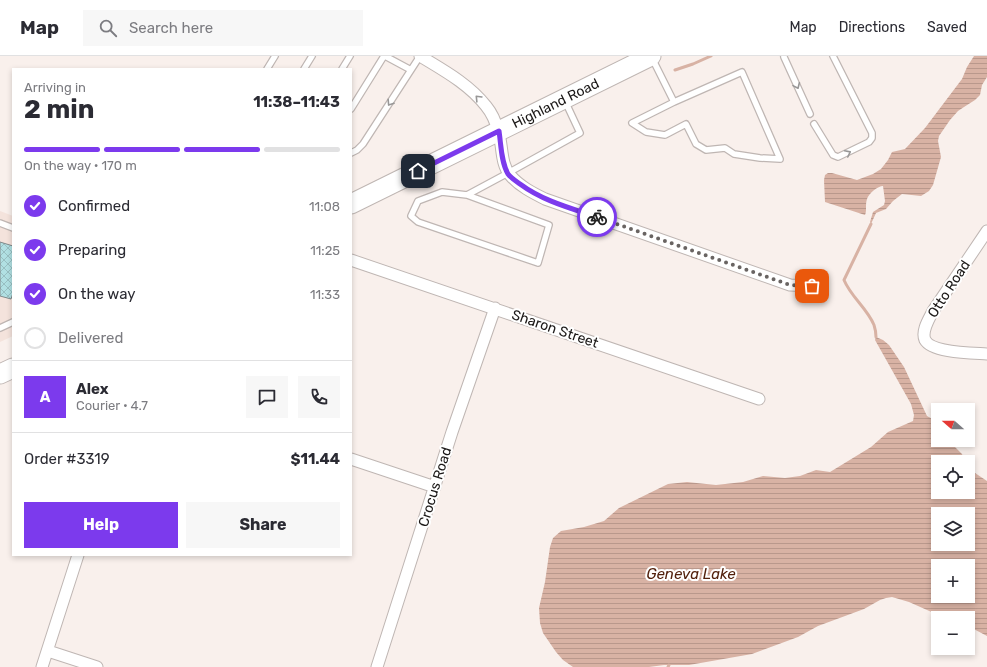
<!DOCTYPE html>
<html lang="en">
<head>
<meta charset="utf-8">
<style>
	:root { --surface:#fff; --page:#f7f7f7; --text:#2b2b33; --muted:#7c7c81; --line:#e1e1e2; --accent:#7c3aed }
	body { margin:0; font-family:Rubik,sans-serif; background:var(--page); color:var(--text); height:100vh; display:flex; flex-direction:column; font-size:15px; white-space:nowrap }
	* { box-sizing:border-box; margin:0 }
	p { font-size:13px; color:var(--muted) }
	.icon { flex:none; width:22px; height:22px; fill:none; stroke:currentColor; stroke-width:2; stroke-linecap:round; stroke-linejoin:round }
	.map { position:relative; flex:1; overflow:hidden }
	.panel { position:absolute; left:12px; top:12px; width:340px; height:488px; display:flex; flex-direction:column; background:var(--surface); border-radius:0px; box-shadow:0 2px 6px #0003 }
	.panel>* { flex:none }
	.needle { width:26px; rotate:290deg }
	.controls { position:absolute; left:931px; top:347px; display:grid; gap:8px }
	.controls a { display:grid; place-items:center; width:44px; height:44px; border-radius:0px; background:var(--surface); box-shadow:0 2px 6px #0003; font-size:20px }
	.pin { position:absolute; display:grid; place-items:center; width:34px; height:34px; color:#fff; margin:-17px; border-radius:8px; box-shadow:0 2px 6px #0006 }
	.courier { position:absolute; display:grid; place-items:center; width:40px; height:40px; margin:-20px; border:3px solid #7c3aed; border-radius:50%; background:#fff; color:#222; box-shadow:0 1px 5px #0007 }
	.headline em { font-style:normal; font-weight:700 }
	.headline div { display:flex; flex-direction:column-reverse }
	.headline { display:flex; align-items:center; justify-content:space-between; height:68px; padding:0 12px }
	h1 { font-size:26px; font-weight:700; line-height:30px }
	.bar { display:grid; grid-template-columns:repeat(4,1fr); gap:6px 4px; align-content:center; height:48px; padding:0 12px }
	.bar i { height:5px; border-radius:3px; background:var(--line) }
	.bar .selected { background:var(--accent) }
	.bar p { grid-column:span 4 }
	.line { display:flex; align-items:center; gap:10px; padding:0 12px; border-top:1px solid var(--line) }
	.line div { flex:1 }
	.round { display:grid; place-items:center; flex:none; width:42px; height:42px; border-radius:0px; background:var(--page) }
	ol { padding:0 12px; list-style:none }
	li { display:flex; align-items:center; gap:12px; height:44px }
	li p { margin-inline-start:auto }
	li .icon { padding:4px; border-radius:50%; background:var(--accent); color:#fff; stroke-width:4 }
	li:last-child { color:var(--muted) }
	li i { width:22px; height:22px; border:2px solid var(--line); border-radius:50% }
	.primary-button { display:flex; gap:8px; margin-top:auto; padding:8px 12px }
	.primary-button a { flex:1; height:46px; border-radius:0px; background:var(--accent); color:#fff; font-size:16px; font-weight:700; line-height:46px; text-align:center }
	.primary-button a+a { background:var(--page); color:var(--text) }
	header { display:flex; align-items:center; gap:24px; box-sizing:border-box; height:56px; padding:0 20px; background:var(--surface); border-bottom:1px solid var(--line) }
	header strong { font-size:19px }
	nav { display:flex; gap:22px; margin-inline-start:auto; font-size:14px }
	.search { width:280px; height:36px; background:var(--page); display:flex; align-items:center; gap:10px; box-sizing:border-box; padding:0 14px; border-radius:0px; color:var(--muted); font-size:15px }
	.map>svg:first-child { display:block }
	.built { fill:#f4e3dc }
	.water { fill:url(#water-rules); fill-rule:evenodd }
	.lines { fill:none; stroke-linecap:round; stroke-linejoin:round }
	.stream { stroke:#d8b2a4; stroke-width:3 }
	.building { fill:url(#building-cross-hatch); stroke:#818a8b }
	.service-casing { stroke:#bfb6b3; stroke-width:8 }
	.minor-casing { stroke:#bfb6b3; stroke-width:13 }
	.trunk-casing { stroke:#bfb6b3; stroke-width:21 }
	.service { stroke:#fff; stroke-width:5.5 }
	.minor { stroke:#fff; stroke-width:11 }
	.trunk { stroke:#fff; stroke-width:19 }
	.oneway { stroke:#989797 }
	.done { stroke:#696462; stroke-width:4; stroke-dasharray:0 7.2 }
	.route { stroke:#7c3aed; stroke-width:5 }
	.labels { text-anchor:middle; dominant-baseline:central; stroke-width:4; stroke-linejoin:round; paint-order:stroke }
	.street-label { font-size:14px; fill:#1b1817; stroke:#fff }
	.water-label { font-size:15px; font-style:italic; fill:#52210d; stroke:#fff }
</style>
</head>
<body>
<header>
<strong>Map</strong>
<div class="search"><svg class="icon" aria-label="search" viewBox="0 0 24 24"><circle cx="10" cy="10" r="6"/><path d="M15 15l6 6"/></svg>Search here</div>
<nav><a>Map</a><a>Directions</a><a>Saved</a></nav>
</header>
<div class="map">
<svg width="987" height="611" viewBox="0 0 987 611">
	<defs>
		<pattern id="water-rules" width="6" height="5" patternUnits="userSpaceOnUse"><rect width="6" height="5" fill="#d8b2a4"/><path d="M0 2.5h6" fill="none" stroke="#b9988c"/></pattern>
		<pattern id="building-cross-hatch" width="8" height="8" patternUnits="userSpaceOnUse"><rect width="8" height="8" fill="#b1e0e3"/><path d="M0 0l8 8M0 8l8-8" fill="none" stroke="#98bfc2"/></pattern>
	</defs>
	<rect width="100%" height="100%" fill="#f9f0ec"/>
	<path class="built" d="M0 155 13 160V280L0 286Z"/>
	<path class="water" d="M974 0H987V21L982 29 980 39 975 44 964 51 958 55 950 64 939 80 938 85 941 101 933 129 929 135 921 140 902 138 893 145 886 153 876 157 871 168 870 166 873 156 884 149 885 145 883 130C878 130 869 137 867 143 865 149 867 154 865 159L825 146 824 124 825 119 828 117H832L857 124 873 118 881 113 888 104 892 96 905 93 925 72 962 23 967 11Z
		M876 281 883 284 889 289 904 311 927 360 938 366V384H951L953 389 962 398 965 406H938V436H968V410L975 417 987 425V580L968 570V562H945L909 546 892 541 886 542 880 544 864 553 818 570 798 581 752 598 689 609H664L649 611H573L563 604 556 596 543 577 540 567 539 552 545 526 550 491 553 482 561 475 584 471 604 465 619 452 668 428 687 426 716 429 743 426 763 420 785 422 800 420 816 414 830 416 871 391 888 376 913 365 914 359 911 348 875 284ZM938 458H968V488H938ZM938 510H968V540H938Z"/>
	<g class="lines">
		<path class="stream" d="M675 14 693 8 711 0
			M871 168 844 224C851 241 867 252 874 269 875 272 876 277 876 281
			M668 611 669 609"/>
	</g>
	<path class="building" d="M0 186 13 190V237L11 243 0 240Z"/>
	<g class="lines">
		<defs>
			<path id="service" d="M385 0 411 14
				M784 1 810 58
				M652 2 674 46 632 67 646 76 665 79 686 68 696 88 706 94 725 92 734 98 760 102 780 103 742 16 674 46
				M267 13 275 0
				M304 13 312 0
				M342 13 350 0
				M351 53 384 0
				M814 68 833 99 838 101 869 86 872 82V77L833 0
				M351 97 357 94 363 88 420 0
				M467 139 549 169 538 207 418 166 411 160 418 145 442 136 467 139 508 117 580 77 565 45
				M0 167 13 172
				M0 272 13 266"/>
			<path id="minor" d="M420 0C443 14 469 28 486 50 491 56 496 67 498 75 503 88 500 107 510 119 519 130 533 137 545 143L790 229 812 230
				M987 175 933 255C929 263 921 275 925 284 932 297 973 297 987 298
				M351 204 759 343
				M351 403 435 431
				M48 595 97 611
				M42 611 78 499
				M377 611 452 376 495 252"/>
			<g id="trunk">
				<path id="s1" d="M351 148 651 0"/>
				<path d="M0 318 13 312"/>
			</g>
		</defs>
		<use href="#service" class="service-casing"/>
		<use href="#minor" class="minor-casing"/>
		<use href="#trunk" class="trunk-casing"/>
		<use href="#service" class="service"/>
		<use href="#minor" class="minor"/>
		<use href="#trunk" class="trunk"/>
	</g>
	<defs><path id="oneway-chevron" d="M-2-3.5L2.5 0L-2 3.5" fill="none" stroke-width="1.6" stroke-linecap="round" stroke-linejoin="round"/></defs>
	<g class="oneway">
		<use href="#oneway-chevron" transform="translate(797 30) rotate(66)"/>
		<use href="#oneway-chevron" transform="translate(478 42) rotate(-134)"/>
		<use href="#oneway-chevron" transform="translate(390 47) rotate(123)"/>
		<use href="#oneway-chevron" transform="translate(848 97) rotate(-27)"/>
	</g>
	<g class="lines">
		<path class="done" d="M597 161 790 229 812 230"/>
		<path class="route" d="M418 115 499 75C501 88 501 106 508 118 511 122 516 125 520 128 543 145 570 152 597 161"/>
	</g>
	<g class="labels">
		<g class="street-label">
			<text stroke="none"><textPath href="#s1" startOffset="228">Highland Road</textPath></text>
			<text transform="translate(949 233) rotate(-57)">Otto Road</text>
			<text transform="translate(555 273) rotate(19)">Sharon Street</text>
			<text transform="translate(435 431) rotate(-73)">Crocus Road</text>
		</g>
		<g class="water-label">
			<text x="691" y="518">Geneva Lake</text>
		</g>
	</g>
</svg>
<div class="controls">
<a><svg class="needle" viewBox="-14 -14 28 28"><path d="M0-13l5 13h-10z" fill="#e53935"/><path d="M0 13l5-13h-10z" fill="#7c7c81"/></svg></a>
<a><svg class="icon" aria-label="locate" viewBox="0 0 24 24"><circle cx="12" cy="12" r="6"/><path d="M12 2v4M12 18v4M2 12h4M18 12h4"/></svg></a>
<a><svg class="icon" aria-label="layers" viewBox="0 0 24 24"><path d="M12 4l9 5-9 5-9-5zM3 14l9 5 9-5"/></svg></a>
<a>+</a>
<a>−</a>
</div>
<div class="pin" style="left:812px;top:230px;background:#ea580c"><svg class="icon" aria-label="bag" viewBox="0 0 24 24"><path d="M5 8h14l-1 12H6zM9 8a3 3 0 0 1 6 0"/></svg></div>
<div class="pin" style="left:418px;top:115px;background:#1f2937"><svg class="icon" aria-label="home" viewBox="0 0 24 24"><path d="M3 11l9-7 9 7M6 9v11h12V9"/></svg></div>
<div class="courier" style="left:597px;top:161px"><svg class="icon" aria-label="bike" viewBox="0 0 24 24"><circle cx="6" cy="16" r="4"/><circle cx="18" cy="16" r="4"/><path d="M6 16l4-8h5l3 8M10 8l3 8H6M13 5h3"/></svg></div>
<section class="panel">
<div class="headline"><div><h1>2 min</h1><p>Arriving in</p></div><em>11:38–11:43</em></div>
<div class="bar"><i class="selected"></i><i class="selected"></i><i class="selected"></i><i></i><p>On the way · 170 m</p></div>
<ol>
<li><svg class="icon" aria-label="check" viewBox="0 0 24 24"><path d="M5 12l5 5 9-10"/></svg>Confirmed<p>11:08</p></li>
<li><svg class="icon" aria-label="check" viewBox="0 0 24 24"><path d="M5 12l5 5 9-10"/></svg>Preparing<p>11:25</p></li>
<li><svg class="icon" aria-label="check" viewBox="0 0 24 24"><path d="M5 12l5 5 9-10"/></svg>On the way<p>11:33</p></li>
<li><i></i>Delivered</li>
</ol>
<div class="line" style="height:72px"><b class="round" style="background:var(--accent);color:#fff">A</b><div><b>Alex</b><p>Courier · 4.7</p></div><a class="round"><svg class="icon" aria-label="chat" viewBox="0 0 24 24"><path d="M4 5h16v11H9l-5 4z"/></svg></a><a class="round"><svg class="icon" aria-label="phone" viewBox="0 0 24 24"><path d="M5 4h4l2 5-3 2q2 4 5 5l2-3 5 2v4C11 20 4 13 5 4z"/></svg></a></div>
<div class="line" style="height:52px"><div>Order #3319</div><b>$11.44</b></div>
<div class="primary-button"><a>Help</a><a>Share</a></div>
</section>
</div>
</body>
</html>
